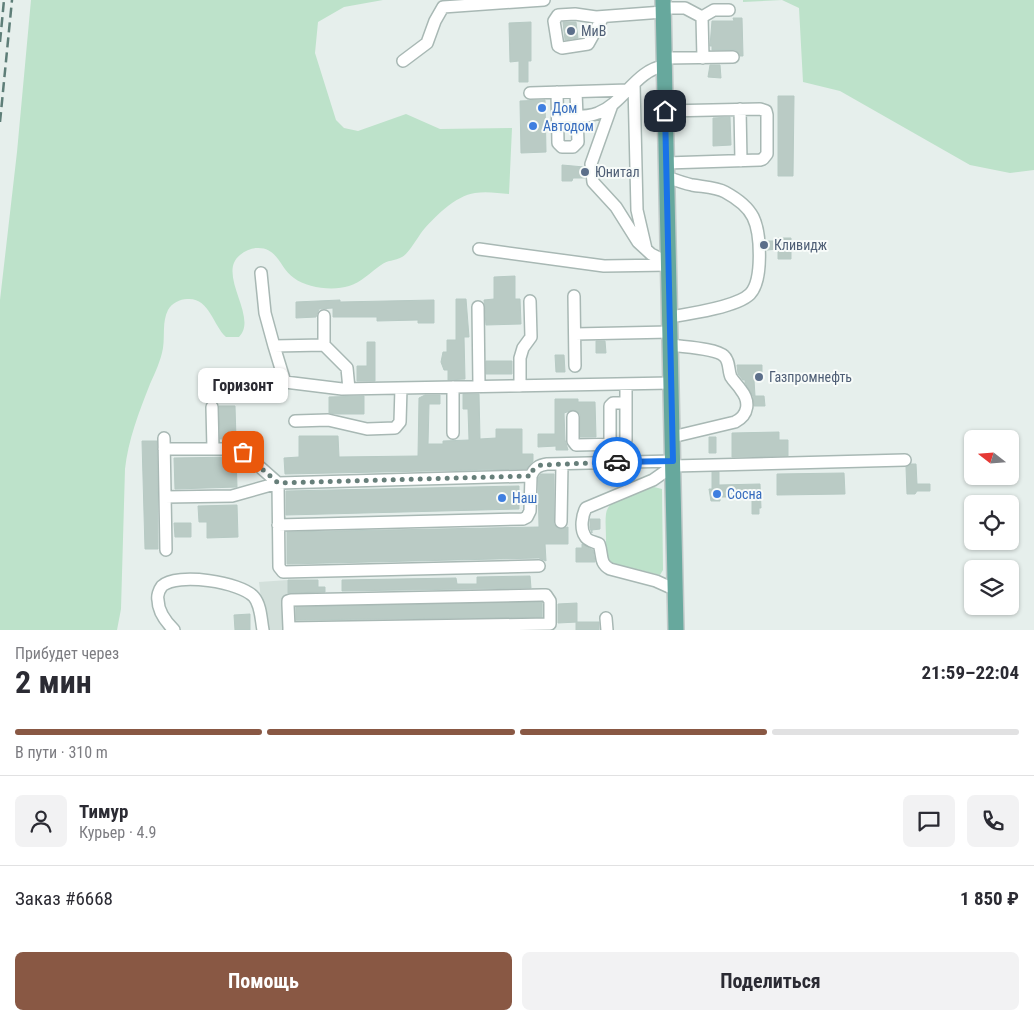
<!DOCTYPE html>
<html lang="ru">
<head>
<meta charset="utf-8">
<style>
	:root { --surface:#fff; --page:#f2f2f3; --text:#2b2b33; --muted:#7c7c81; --line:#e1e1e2; --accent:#895844 }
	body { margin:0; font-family:"Roboto Condensed",sans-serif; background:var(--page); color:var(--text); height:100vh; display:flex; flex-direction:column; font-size:19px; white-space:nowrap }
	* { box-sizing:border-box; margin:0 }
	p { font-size:16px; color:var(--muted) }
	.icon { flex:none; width:28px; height:28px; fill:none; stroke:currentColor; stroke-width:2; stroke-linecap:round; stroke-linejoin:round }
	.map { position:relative; height:630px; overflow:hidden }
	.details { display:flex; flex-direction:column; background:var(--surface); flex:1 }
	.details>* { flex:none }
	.needle { width:32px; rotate:287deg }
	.controls { position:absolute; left:964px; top:430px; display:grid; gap:10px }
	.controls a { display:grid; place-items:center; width:55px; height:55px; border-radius:8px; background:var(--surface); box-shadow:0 1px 4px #0004; font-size:25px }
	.pin { position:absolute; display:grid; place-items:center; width:42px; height:42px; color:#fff; margin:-21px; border-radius:10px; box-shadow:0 2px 8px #0006 }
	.courier { position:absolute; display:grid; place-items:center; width:50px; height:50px; margin:-25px; border:4px solid #1a73e8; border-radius:50%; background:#fff; color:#222; box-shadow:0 1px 6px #0007 }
	.bubble { position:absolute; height:35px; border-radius:8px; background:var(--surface); box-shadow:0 1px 4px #0004; font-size:16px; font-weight:700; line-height:35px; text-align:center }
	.head em { font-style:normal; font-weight:700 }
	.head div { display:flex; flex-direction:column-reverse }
	.head { display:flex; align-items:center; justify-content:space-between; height:85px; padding:0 15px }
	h1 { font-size:32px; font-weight:700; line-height:38px }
	.bar { display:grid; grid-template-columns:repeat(4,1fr); gap:8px 5px; align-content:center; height:60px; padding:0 15px }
	.bar i { height:6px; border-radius:4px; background:var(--line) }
	.bar .current { background:var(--accent) }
	.bar p { grid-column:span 4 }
	.line { display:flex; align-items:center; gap:12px; padding:0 15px; border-top:1px solid var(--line) }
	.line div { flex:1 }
	.round { display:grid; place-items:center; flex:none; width:52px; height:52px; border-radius:8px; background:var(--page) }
	.button { display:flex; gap:10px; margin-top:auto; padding:10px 15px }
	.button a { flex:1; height:58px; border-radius:8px; background:var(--accent); color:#fff; font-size:20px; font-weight:700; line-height:58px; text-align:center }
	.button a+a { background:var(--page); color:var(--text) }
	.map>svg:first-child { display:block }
	.built { fill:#d3e0db }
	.green { fill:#bde2ca }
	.building { fill:#bacbc5; stroke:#b7cac4 }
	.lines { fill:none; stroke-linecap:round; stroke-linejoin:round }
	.minor-casing { stroke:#a8b8b4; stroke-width:14 }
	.major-casing { stroke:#c1cac9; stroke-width:18 }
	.minor { stroke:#fff; stroke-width:11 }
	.major { stroke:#67a89d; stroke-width:15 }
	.rail { stroke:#5e7e78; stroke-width:2.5; stroke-dasharray:10 5; stroke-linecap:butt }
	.done { stroke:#677f7a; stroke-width:5; stroke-dasharray:0 9 }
	.route { stroke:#1a73e8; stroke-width:6 }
	.service-dot { fill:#5c6f8a; stroke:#f7fbf9; stroke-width:2 }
	.shop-dot { fill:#3f7fe0; stroke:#f7fbf9; stroke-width:2 }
	.labels { text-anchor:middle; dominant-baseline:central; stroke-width:4; stroke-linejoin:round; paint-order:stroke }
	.service-label { font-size:14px; fill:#4e5e75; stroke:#f7fbf9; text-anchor:start }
	.shop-label { font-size:14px; fill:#366cbe; stroke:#f7fbf9; text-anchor:start }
</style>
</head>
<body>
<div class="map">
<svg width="1034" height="630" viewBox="0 0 1034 630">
	<rect width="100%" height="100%" fill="#e6efec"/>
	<path class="built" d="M288 580V597L552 592 553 630H268L266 608 261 599 259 582Z"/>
	<path class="green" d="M31 0H383L344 7 318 22 315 53 336 120 344 128 358 131 406 114 440 129 512 128 509 194C498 193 486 191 475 193 456 195 432 219 421 233 416 240 409 253 402 257 395 261 387 260 381 265 371 272 360 283 349 286 333 291 307 288 294 278 280 269 278 247 257 248 251 248 245 251 240 255 216 274 259 317 239 337H226C213 325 209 297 187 299 180 299 172 303 168 310 162 322 165 335 163 348 161 360 155 373 150 384 139 412 128 440 125 469L121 609 117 630H0V300L17 152Z
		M743 0H1034V170L1010 173 970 165 840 91 803 82 799 8 782 0 743 2Z
		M654 487 662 489 663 570 660 575 612 563C605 556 606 547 606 538 606 530 605 522 606 514 608 496 640 492 654 487Z"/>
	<path class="building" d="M733 18H742L743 56H740L736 50H712V46H710L712 21H734Z
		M531 22V61H528V82H519V61L510 62 509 23Z
		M563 22H576L578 38 565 40Z
		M710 65H720L721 78 708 77Z
		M778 96H794L793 176H778Z
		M545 100 546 152 521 153 520 101Z
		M730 117 731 145 713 146V118Z
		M562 165 584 167 585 178H573L572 181H562Z
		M777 238H791V259H778V249L767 250 766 241H778Z
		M515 276V299H520L521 324 486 325 484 300 494 299V277Z
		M456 299H466L469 337H464L465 379 448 380V370H444L441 362 443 352H447V340H456Z
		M340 300V302L434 300V323H418V320L377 321V317H333V308L319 309 316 317 296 318V302Z
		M596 341H605L606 353H596Z
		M367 342H375V381H357V366H367Z
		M555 355H564L565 372H556Z
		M486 361H512V374H486Z
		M737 365H762V379L754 380 755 396H764L765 406H754L753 396 745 383V380H743L738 374Z
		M463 394H479L480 439 496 438V429H522V454H533V461L526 469 285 474 284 458 299 457V436H338L339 457 418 456 419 398 425 395H440V404H429L428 444H443V441L469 440 468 409H463Z
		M364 396V414H337L329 413V397Z
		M555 399H578V402H595L596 437H580V414L573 410 564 413 565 440 568 450H556V446L538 447V434H555Z
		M219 406H235L236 439H220Z
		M779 432V440H788V456L732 457V433Z
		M709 437H716V453H709Z
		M142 441H157L158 549H145Z
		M236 457 237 487 175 489 174 458Z
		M911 464H916L917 484H930V491H917L915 494H907L906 467Z
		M712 472H719V485L760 484 761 508H759V514H752V497H721L720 498V501H711L709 489H712Z
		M844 473 845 494 777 495V474Z
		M541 474H554V525L560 529 568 527V544H545L546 561 539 558 287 564V532L539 527 538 478Z
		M519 486V509L286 515V491Z
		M237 505 238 537 207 538V522H199L198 506Z
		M590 519H600V529L592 530V533L590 528Z
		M174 523H191V537H175Z
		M582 544 593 550 595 562H576V548H582Z
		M530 576 531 588 342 591V580L456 578 457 584H477V577Z
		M288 580H318V587H325V592L288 593Z
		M542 602V617L296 620V607Z
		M577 603V622L558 623V604Z
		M250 614V630H235L234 615Z
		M576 622H599V630H576Z"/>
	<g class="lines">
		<defs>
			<path id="minor" d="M663 8H685L702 17 703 58
				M603 17 588 44 562 48 558 46 554 21 558 15 575 14 596 17 663 12
				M702 17 714 10H729
				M664 58 733 57
				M403 61 427 43 435 21 443 7 544 0
				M634 84 637 210 646 249
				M557 92 558 143 562 147H573L578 142 576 92
				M530 93 629 90
				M612 105 591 164 593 182 616 207 638 242 651 254 669 263
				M740 109 741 161
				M665 111 760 109 766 111 767 115V154L763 159 760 160 666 163
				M558 116C570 116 586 118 598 113 624 103 636 70 664 66
				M667 177C675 180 683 183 692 185 703 187 716 187 725 192 736 198 748 207 753 217 761 233 763 281 750 294 737 307 689 314 670 317
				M479 249 604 266 669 265
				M261 273 265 313 274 346 324 345 347 368 349 389
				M574 296 575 366
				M478 307 479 386
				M324 316V345
				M575 334 670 332
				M671 345C682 347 716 348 724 356 730 361 728 371 731 377 734 382 738 385 741 390 750 401 749 415 735 422L672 437
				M274 346 285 382 342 389 671 383
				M520 386V358L523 348 531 337 530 301
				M212 407 213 449
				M573 417V441L576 445 623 444 626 440V384
				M295 421 328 420 367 429 395 428 400 422 401 388
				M453 433V387
				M164 438 166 550
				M610 445V406L613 403H626
				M164 449H237L243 452 278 483 279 567 283 572 539 566
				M531 476C534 468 539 465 547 464L673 461
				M165 497 232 496 278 483 531 476 530 511 527 517 523 519 278 525
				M561 522 562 464
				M676 590 656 581 610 569C599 563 603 555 599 544 595 542 587 541 585 536 580 529 582 515 586 508L653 480 673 466 905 460
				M606 618 607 630
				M289 628 550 624V601L546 595H542L291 600 288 601V605L289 628V630
				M174 630C166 622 158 612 158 600 157 596 159 590 162 586 177 572 241 582 254 597 261 605 261 620 263 630"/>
			<path id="major" d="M663 0 676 630"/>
		</defs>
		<use href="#minor" class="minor-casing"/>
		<use href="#major" class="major-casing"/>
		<use href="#minor" class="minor"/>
		<use href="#major" class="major"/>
		<path class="rail" d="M0 42 4 0
			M0 122 12 0"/>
	</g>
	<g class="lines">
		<path class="done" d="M243 452 278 483 531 476 533 470 541 465 617 462"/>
		<path class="route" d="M617 462 673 461 665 111"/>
	</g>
	<g class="service-dot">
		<circle cx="571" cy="31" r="5"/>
		<circle cx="585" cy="172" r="5"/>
		<circle cx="764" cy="245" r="5"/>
		<circle cx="759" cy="377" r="5"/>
	</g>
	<g class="shop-dot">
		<circle cx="542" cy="108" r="5"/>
		<circle cx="533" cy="126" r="5"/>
		<circle cx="717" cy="494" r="5"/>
		<circle cx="502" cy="498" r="5"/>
	</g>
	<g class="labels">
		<g class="service-label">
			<text x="581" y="31">МиВ</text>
			<text x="595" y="172">Юнитал</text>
			<text x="774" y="245">Кливидж</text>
			<text x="769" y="377">Газпромнефть</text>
		</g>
		<g class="shop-label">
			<text x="552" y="108">Дом</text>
			<text x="543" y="126">Автодом</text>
			<text x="727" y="494">Сосна</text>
			<text x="512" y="498">Наш</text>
		</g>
	</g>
</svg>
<div class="controls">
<a><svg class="needle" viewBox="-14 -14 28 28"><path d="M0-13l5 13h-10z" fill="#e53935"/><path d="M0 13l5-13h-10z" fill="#7c7c81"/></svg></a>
<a><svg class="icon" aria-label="locate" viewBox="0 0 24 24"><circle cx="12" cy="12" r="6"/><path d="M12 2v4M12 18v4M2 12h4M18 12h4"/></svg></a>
<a><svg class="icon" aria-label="layers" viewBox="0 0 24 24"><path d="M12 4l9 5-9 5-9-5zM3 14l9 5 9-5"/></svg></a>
</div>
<div class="pin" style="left:243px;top:452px;background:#ea580c"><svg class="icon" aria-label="bag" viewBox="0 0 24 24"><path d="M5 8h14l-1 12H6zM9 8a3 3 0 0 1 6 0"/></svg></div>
<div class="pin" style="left:665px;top:111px;background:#1f2937"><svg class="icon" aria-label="home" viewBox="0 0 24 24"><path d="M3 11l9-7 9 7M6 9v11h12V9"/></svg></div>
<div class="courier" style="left:617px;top:462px"><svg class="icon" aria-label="car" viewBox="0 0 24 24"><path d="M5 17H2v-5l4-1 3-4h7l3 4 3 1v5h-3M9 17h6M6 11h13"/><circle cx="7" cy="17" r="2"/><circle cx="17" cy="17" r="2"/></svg></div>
<div class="bubble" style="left:198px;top:368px;width:90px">Горизонт</div>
</div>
<section class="details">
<div class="head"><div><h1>2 мин</h1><p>Прибудет через</p></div><em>21:59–22:04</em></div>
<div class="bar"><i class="current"></i><i class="current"></i><i class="current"></i><i></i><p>В пути · 310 m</p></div>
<div class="line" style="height:90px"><a class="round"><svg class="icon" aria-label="person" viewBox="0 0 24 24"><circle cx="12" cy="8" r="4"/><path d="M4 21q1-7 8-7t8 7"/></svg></a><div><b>Тимур</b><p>Курьер · 4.9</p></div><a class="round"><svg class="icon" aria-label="chat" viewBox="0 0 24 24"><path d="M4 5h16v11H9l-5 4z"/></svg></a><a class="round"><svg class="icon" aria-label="phone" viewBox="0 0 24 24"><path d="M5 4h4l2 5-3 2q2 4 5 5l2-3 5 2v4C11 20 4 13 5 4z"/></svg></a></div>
<div class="line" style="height:65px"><div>Заказ #6668</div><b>1 850 ₽</b></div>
<div class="button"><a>Помощь</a><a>Поделиться</a></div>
</section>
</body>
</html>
